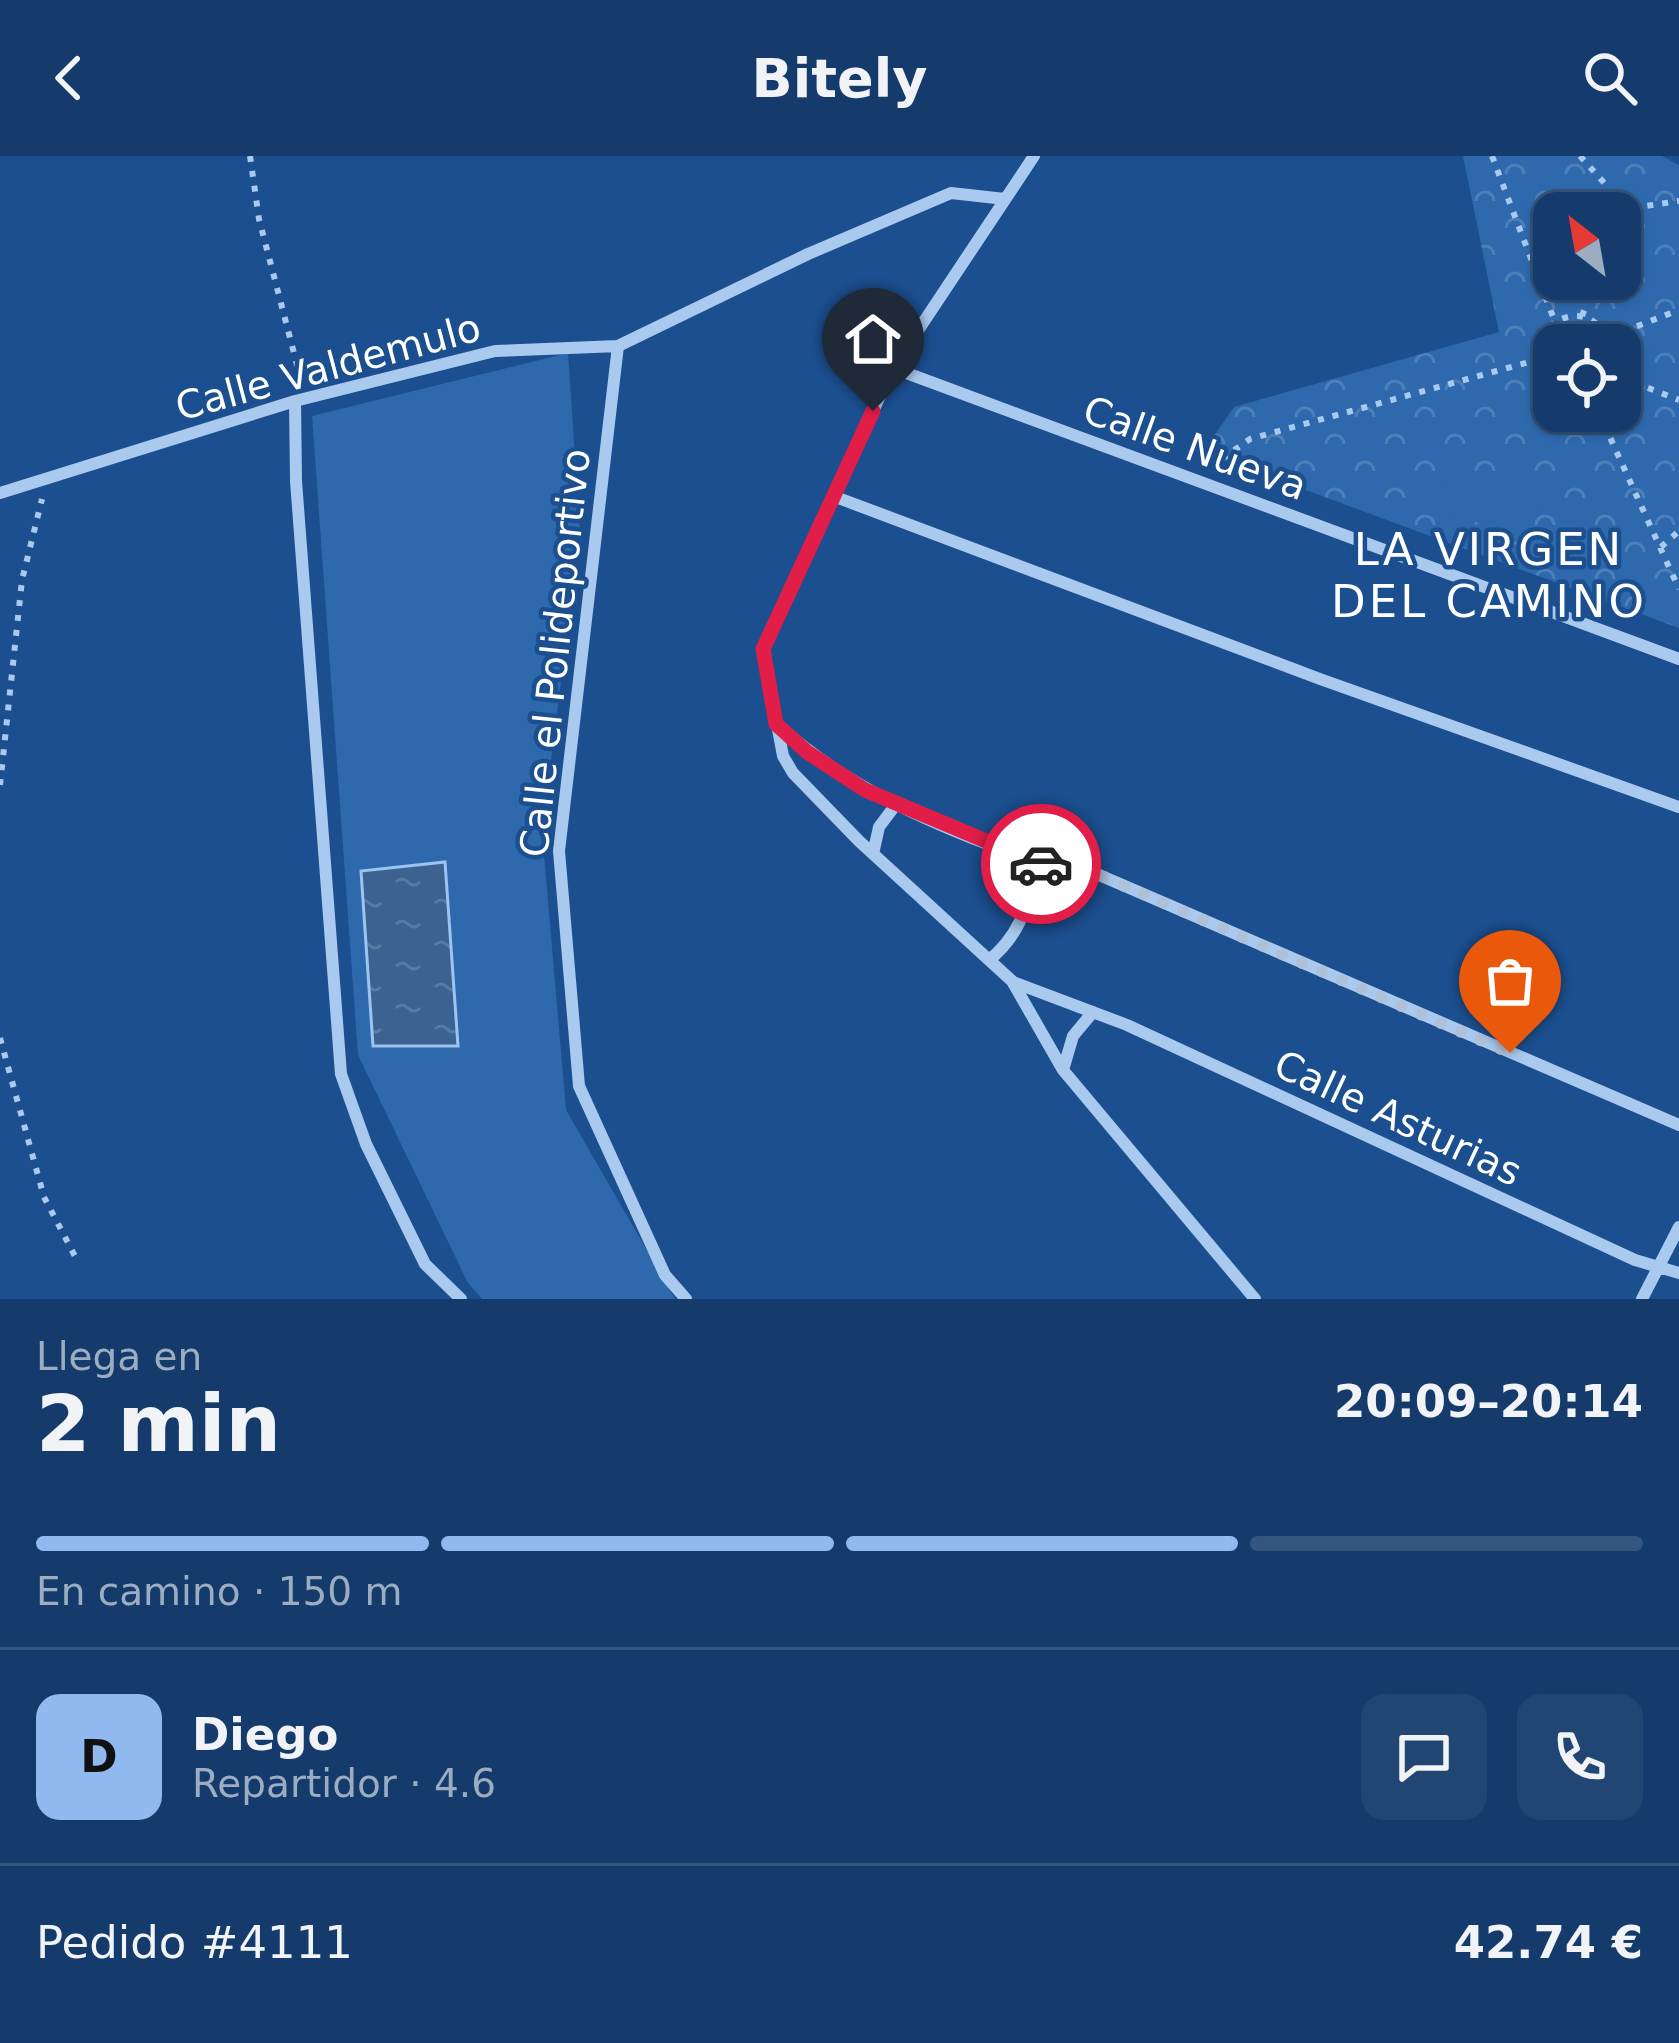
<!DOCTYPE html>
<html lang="es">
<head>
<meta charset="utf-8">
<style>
	:root { --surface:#143b6b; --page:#214673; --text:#f1f3f6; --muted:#9dadc1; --line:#33557e; --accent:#90b9f0 }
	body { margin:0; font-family:"DejaVu Sans",sans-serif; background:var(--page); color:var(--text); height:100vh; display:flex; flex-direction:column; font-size:45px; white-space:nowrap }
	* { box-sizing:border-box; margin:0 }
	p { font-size:39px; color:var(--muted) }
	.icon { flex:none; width:66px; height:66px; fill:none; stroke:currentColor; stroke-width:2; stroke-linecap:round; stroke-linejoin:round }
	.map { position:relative; height:1143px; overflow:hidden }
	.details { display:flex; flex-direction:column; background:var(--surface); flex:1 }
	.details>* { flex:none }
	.needle { width:78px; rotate:329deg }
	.buttons { position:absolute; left:1533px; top:36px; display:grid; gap:24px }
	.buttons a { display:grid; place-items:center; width:108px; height:108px; border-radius:24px; background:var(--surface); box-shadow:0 3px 9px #0004,0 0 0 3px var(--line); font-size:60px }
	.pin { position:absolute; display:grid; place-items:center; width:102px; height:102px; color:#fff; margin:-123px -51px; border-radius:50% 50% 50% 0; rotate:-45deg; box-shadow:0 0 12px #0007 }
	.pin .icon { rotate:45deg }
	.courier { position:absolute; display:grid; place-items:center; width:120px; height:120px; margin:-60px; border:9px solid #e11d48; border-radius:50%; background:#fff; color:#222; box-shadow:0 3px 15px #0007 }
	.summary em { font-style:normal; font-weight:800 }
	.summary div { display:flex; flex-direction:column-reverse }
	.summary { display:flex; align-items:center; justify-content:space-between; height:204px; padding:0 36px }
	h1 { font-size:78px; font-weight:800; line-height:90px }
	.bar { display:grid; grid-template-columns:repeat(4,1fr); gap:18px 12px; align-content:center; height:144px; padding:0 36px }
	.bar i { height:15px; border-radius:9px; background:var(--line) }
	.bar .on { background:var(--accent) }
	.bar p { grid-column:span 4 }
	.line { display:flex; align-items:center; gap:30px; padding:0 36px; border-top:3px solid var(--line) }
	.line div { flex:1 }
	.round { display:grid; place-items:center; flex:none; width:126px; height:126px; border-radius:24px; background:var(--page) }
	header { display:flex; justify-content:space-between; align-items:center; height:156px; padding:0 36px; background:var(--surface); font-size:54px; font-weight:800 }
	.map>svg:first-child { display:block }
	.park { fill:url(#park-crowns); fill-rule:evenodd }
	.pitch { fill:#2e69ad }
	.water { fill:url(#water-ripples); stroke:#9cc4f0; stroke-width:3 }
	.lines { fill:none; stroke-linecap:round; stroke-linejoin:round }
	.path { stroke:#a9c9ee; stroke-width:6; stroke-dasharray:6 9; stroke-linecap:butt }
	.street { stroke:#a9c9ee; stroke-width:12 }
	.done { stroke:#afc1d8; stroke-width:12; stroke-dasharray:0 21.6 }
	.route { stroke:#e11d48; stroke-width:15 }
	.labels { text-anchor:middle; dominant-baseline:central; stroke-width:9; stroke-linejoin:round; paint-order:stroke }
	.street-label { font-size:39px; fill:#fff; stroke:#1b4f8f }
	.quarter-label { font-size:45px; letter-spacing:3px; fill:#fff; stroke:#1b4f8f }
</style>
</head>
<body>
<header><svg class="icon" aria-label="back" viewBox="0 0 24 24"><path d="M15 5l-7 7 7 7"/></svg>Bitely<svg class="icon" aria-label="search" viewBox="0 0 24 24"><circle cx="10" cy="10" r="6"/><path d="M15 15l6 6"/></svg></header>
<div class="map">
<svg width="1679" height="1143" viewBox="0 0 1679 1143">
	<defs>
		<pattern id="park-crowns" width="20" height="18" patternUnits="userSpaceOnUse" patternTransform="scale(3)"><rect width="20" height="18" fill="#2e69ad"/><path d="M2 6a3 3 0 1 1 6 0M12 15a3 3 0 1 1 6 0" fill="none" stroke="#4d80b9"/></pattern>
		<pattern id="water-ripples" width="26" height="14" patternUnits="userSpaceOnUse" patternTransform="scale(3)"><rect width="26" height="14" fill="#3c6290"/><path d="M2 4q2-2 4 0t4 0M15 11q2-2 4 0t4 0" fill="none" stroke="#597aa1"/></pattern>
	</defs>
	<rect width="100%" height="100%" fill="#1b4f8f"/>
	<path class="park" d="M1463 0H1662L1679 9V472L1203 296 1234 251 1499 176ZM1554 57H1620V123H1554ZM1554 189H1620V255H1554Z"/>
	<path class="pitch" d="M568 197 580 376 542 675 566 954 675 1143H482L468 1127 358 899 312 260Z
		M1451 306 1543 339 1526 384 1435 351Z"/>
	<path class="water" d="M445 706 458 890H373L361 715Z"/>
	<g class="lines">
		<path class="path" d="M250 0 259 63 301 224
			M1492 0 1555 166
			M1580 0 1607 30 1616 57
			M1620 62 1646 50 1679 45
			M1582 160 1596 123
			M1609 181 1679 154
			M1620 221 1679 244
			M1554 224C1506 175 1592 128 1609 189
			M1598 255 1679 433
			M1222 303 1250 283 1540 203
			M1661 391 1679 375
			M0 629 22 424 42 343
			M0 882 44 1041 78 1106"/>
		<path class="street" d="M1034 0 893 212 763 493 777 568 783 600 793 617 859 685 1012 825 1063 914 1255 1143
			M618 190 559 695 579 930 665 1119 686 1143
			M893 212 1679 503
			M295 245 296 325 341 918 366 988 425 1108 461 1143
			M0 337 295 245 495 195 618 190 808 98 951 37 1005 43
			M833 340 1320 523 1679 651
			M777 568C847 633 944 674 1034 705 1051 711 1072 711 1090 715L1679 969
			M873 698 879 671 897 647
			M989 804C1021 779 1028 746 1040 708
			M1013 826 1127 869 1635 1104 1679 1117
			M1063 914 1073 880 1093 856
			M1642 1143 1679 1071"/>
	</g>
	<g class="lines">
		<path class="done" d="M1041 708 1090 715 1510 897"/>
		<path class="route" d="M873 255 763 493 776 568 807 596 865 634 1041 708"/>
	</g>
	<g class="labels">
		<g class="street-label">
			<text transform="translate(328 211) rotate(-15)">Calle Valdemulo</text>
			<text transform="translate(1195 292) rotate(20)">Calle Nueva</text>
			<text transform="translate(555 497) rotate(-84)">Calle el Polideportivo</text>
			<text transform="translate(1398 962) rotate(25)">Calle Asturias</text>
		</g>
		<g class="quarter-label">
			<text x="1489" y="393">LA VIRGEN<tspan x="1489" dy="52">DEL CAMINO</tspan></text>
		</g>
	</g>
</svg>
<div class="buttons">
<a><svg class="needle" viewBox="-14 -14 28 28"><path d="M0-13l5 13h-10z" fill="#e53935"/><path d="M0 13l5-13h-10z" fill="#9dadc1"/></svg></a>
<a><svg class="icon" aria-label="locate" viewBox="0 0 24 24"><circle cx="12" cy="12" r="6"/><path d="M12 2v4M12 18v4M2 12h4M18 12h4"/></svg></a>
</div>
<div class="pin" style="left:1510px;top:897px;background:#ea580c"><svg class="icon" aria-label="bag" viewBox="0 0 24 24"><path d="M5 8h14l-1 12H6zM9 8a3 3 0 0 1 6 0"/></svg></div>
<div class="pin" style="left:873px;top:255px;background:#1f2937"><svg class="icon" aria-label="home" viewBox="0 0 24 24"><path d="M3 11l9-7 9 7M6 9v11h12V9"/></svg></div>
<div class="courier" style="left:1041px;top:708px"><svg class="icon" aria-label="car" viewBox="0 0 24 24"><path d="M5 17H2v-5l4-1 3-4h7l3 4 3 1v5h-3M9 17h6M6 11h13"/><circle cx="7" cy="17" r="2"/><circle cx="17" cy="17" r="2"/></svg></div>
</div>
<section class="details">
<div class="summary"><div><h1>2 min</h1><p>Llega en</p></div><em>20:09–20:14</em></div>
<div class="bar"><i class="on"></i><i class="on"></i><i class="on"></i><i></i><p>En camino · 150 m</p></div>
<div class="line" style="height:216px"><b class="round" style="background:var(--accent);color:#111">D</b><div><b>Diego</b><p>Repartidor · 4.6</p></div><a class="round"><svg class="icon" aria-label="chat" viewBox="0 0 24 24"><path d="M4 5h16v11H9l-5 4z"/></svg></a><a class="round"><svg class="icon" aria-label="phone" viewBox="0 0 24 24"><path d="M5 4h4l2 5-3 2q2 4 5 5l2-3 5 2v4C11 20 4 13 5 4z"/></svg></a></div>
<div class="line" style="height:156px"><div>Pedido #4111</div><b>42.74 €</b></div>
</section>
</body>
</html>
